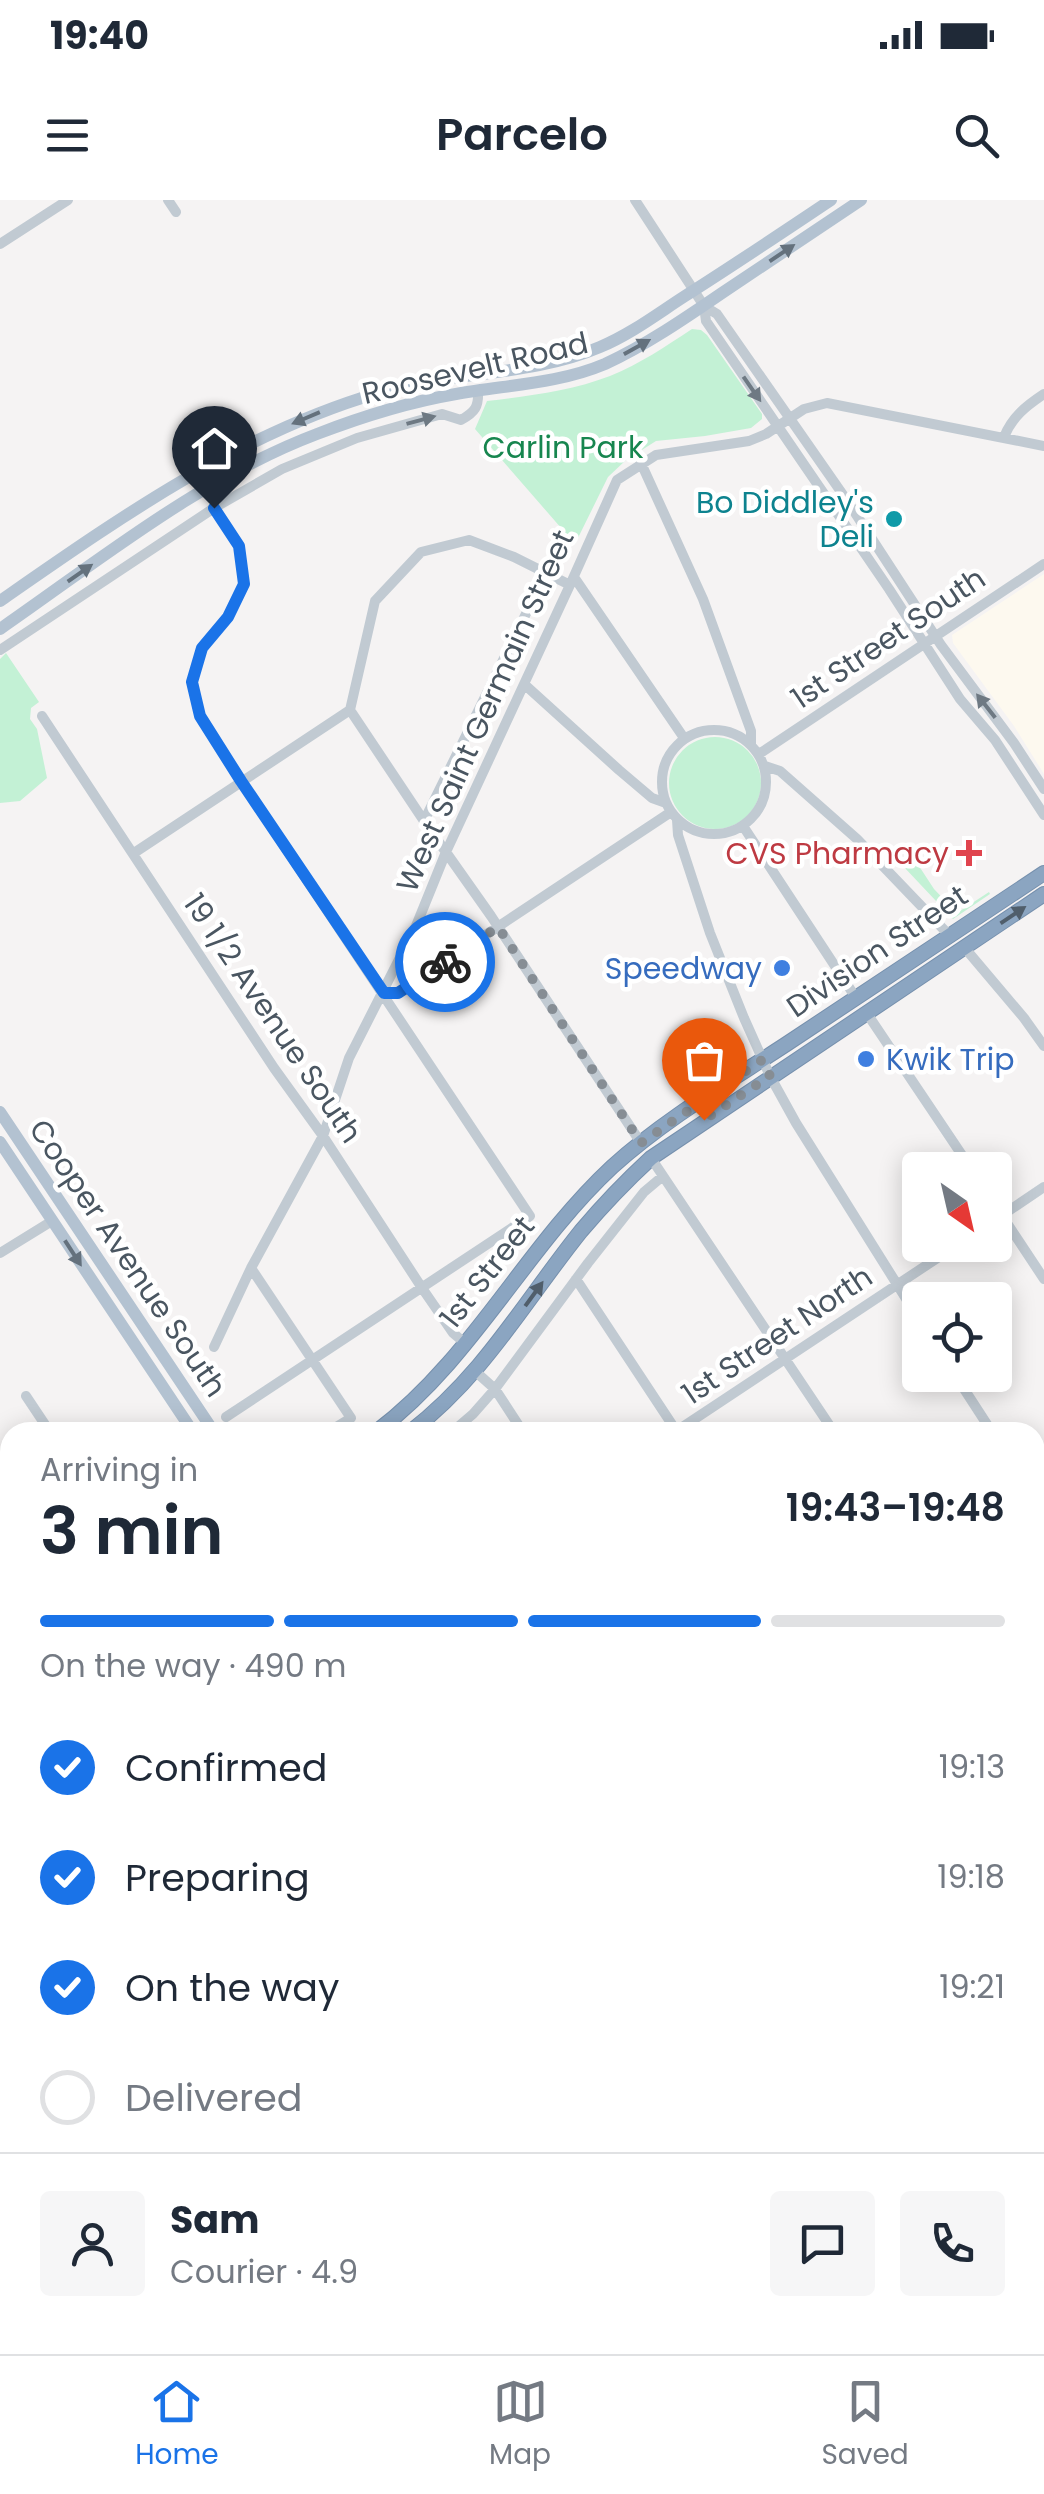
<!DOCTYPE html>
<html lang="en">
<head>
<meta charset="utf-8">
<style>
	:root { --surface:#fff; --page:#f6f6f7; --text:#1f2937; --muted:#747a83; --line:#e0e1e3; --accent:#1a73e8 }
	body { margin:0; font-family:Poppins,sans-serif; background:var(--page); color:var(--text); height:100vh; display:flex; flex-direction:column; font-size:38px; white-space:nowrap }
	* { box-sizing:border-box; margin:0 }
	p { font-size:32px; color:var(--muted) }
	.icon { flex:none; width:55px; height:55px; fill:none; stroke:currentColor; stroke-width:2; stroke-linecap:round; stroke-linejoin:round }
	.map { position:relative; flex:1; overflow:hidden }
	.side { position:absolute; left:0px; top:1222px; width:1045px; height:932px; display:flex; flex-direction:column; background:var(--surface); border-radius:30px 30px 0 0; box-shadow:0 5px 25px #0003 }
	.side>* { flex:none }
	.needle { width:65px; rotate:146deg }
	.controls { position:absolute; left:902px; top:952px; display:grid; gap:20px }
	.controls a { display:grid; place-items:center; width:110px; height:110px; border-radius:10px; background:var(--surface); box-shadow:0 5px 25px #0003; font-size:50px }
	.pin { position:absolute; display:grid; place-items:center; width:85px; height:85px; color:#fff; margin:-102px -42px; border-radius:50% 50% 50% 0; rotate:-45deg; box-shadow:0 0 10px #0007 }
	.pin .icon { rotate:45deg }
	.courier { position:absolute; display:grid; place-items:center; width:100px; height:100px; margin:-50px; border:8px solid #1a73e8; border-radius:50%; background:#fff; color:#222; box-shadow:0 2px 12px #0007 }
	.head em { font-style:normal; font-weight:600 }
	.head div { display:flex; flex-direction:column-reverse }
	.head { display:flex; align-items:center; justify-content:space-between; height:170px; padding:0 40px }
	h1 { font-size:65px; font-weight:600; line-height:75px }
	.bar { display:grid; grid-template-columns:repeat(4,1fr); gap:15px 10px; align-content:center; height:120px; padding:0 40px }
	.bar i { height:12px; border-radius:8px; background:var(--line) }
	.bar .on { background:var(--accent) }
	.bar p { grid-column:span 4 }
	.line { display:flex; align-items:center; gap:25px; padding:0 40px; border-top:2px solid var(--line) }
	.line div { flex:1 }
	.round { display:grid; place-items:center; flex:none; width:105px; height:105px; border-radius:10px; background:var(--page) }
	ol { padding:0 40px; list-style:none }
	li { display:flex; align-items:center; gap:30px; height:110px }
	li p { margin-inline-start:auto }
	li .icon { padding:10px; border-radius:50%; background:var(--accent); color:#fff; stroke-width:4 }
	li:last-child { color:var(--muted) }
	li i { width:55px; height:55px; border:5px solid var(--line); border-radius:50% }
	.status { display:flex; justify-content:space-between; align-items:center; height:70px; padding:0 50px; background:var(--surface); direction:ltr }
	.status svg { height:28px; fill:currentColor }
	header { display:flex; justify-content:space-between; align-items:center; height:130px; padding:0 40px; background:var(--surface); font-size:45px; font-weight:600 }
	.tab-bar { display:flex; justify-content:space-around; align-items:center; height:140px; border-top:2px solid var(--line); background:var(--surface); font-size:28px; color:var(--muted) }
	.tab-bar a { display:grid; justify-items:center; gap:5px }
	.tab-bar .on { color:var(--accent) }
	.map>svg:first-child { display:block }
	.commercial { fill:#fdf9ef }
	.green { fill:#c3f1d5 }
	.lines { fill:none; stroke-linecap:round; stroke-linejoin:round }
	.highway-casing { stroke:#7690ad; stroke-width:16 }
	.minor { stroke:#c1cad2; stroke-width:10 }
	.major { stroke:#b3c2d1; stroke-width:12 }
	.highway { stroke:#8ba5c1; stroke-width:14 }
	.rail { stroke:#b5b8bd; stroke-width:2.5 }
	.oneway { fill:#64717d }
	.oneway2 { fill:#6e7983 }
	.oneway3 { fill:#505e6b }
	.done { stroke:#868d94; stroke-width:10; stroke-dasharray:0 18 }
	.route { stroke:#1a73e8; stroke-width:12 }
	.culture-dot { fill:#0f9aa8; stroke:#fff; stroke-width:4 }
	.health-dot { fill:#e0444e; stroke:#fff; stroke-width:4 }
	.shop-dot { fill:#3f7fe0; stroke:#fff; stroke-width:4 }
	.labels { text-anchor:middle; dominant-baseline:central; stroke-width:9; stroke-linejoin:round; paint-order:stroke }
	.street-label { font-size:30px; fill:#4a5661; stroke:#fff }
	.park-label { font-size:30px; fill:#17864f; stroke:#fff }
	.culture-label { font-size:30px; fill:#0d838f; stroke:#fff; text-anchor:end }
	.health-label { font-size:30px; fill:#be3a42; stroke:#fff; text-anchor:end }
	.shop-label { font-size:30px; fill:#366cbe; stroke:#fff; text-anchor:end }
</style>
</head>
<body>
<div class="status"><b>19:40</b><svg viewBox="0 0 49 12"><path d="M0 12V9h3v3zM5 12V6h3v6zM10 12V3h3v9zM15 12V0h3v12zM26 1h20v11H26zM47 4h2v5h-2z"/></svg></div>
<header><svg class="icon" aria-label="menu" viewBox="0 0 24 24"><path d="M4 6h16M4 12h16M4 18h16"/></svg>Parcelo<svg class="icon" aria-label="search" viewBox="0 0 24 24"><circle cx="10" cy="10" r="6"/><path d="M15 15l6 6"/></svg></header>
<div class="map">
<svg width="1044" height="2154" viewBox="0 0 1044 2154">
	<rect width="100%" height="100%" fill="#f5f3f3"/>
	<path class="commercial" d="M1044 374V574L1014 526 953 443 952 435Z"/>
	<path class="green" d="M692 129 701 130 707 135 762 214V219L751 228 705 236 656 241 626 260 608 277 575 344 475 229 487 201C528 196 571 191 610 176 640 164 666 146 692 129Z
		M6 453 39 502 31 508 30 519 37 529 47 578 20 601 0 603V459Z
		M669 583a46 46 0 1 1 92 0a46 46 0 1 1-92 0Z
		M913 661 917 663 934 689 957 713 989 692 990 694 953 719 903 666Z"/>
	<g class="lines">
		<defs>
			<path id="highway" d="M376 1232C472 1160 525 1048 612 967 664 920 727 883 785 845 872 787 958 730 1044 673
				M410 1232C484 1175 524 1102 581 1031 603 1005 626 981 651 958L1044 694
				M0 1486 10 1479
				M0 1507 10 1500"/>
		</defs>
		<use href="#highway" class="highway-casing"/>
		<path class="minor" d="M168 0 176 12
			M635 0 704 106 717 114 846 299 941 445 1014 543 1044 589
			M0 44 68 0
			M704 106 706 121 889 389 960 499 995 540 1044 615
			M1004 237C1012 217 1026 206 1044 194
			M641 263 703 399 751 531V544
			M214 308 239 346 244 384 228 417 202 448 192 481 200 516 241 581 530 1016 226 1217
			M574 377 684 538
			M0 450 214 308 282 269 357 238 442 214 461 220C475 212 479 207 478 190
			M524 484 619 570 652 598 666 603
			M350 510 424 621 491 716 641 943
			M350 510 375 401 421 352 469 340 514 357 570 385
			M42 516 274 868 323 936 422 1088 453 1133 466 1144
			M662 582a52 52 0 1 1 104 0a52 52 0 1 1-104 0Z
			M759 554 1044 364
			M765 566 780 571 857 639 949 735
			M677 620 678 635 710 733 744 818 770 876 796 923 920 1121
			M424 621 546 373
			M743 626 856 798
			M134 653 350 510
			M964 747 1024 818 1044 846
			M383 793H398L671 612
			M866 812 972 970
			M651 958 834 1232
			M995 1005 1044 1079
			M995 1020 1044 987
			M0 1053 52 1021
			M251 1068 351 1218 328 1232
			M576 1079 677 1232
			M214 1147 251 1068 323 936 349 858 416 726 446 652 570 385 617 280 656 255 749 241 766 234 804 209 827 203 1044 246
			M476 1172 495 1189 523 1232
			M955 1175 992 1232
			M26 1196 50 1232
			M452 1232 473 1214 495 1189 588 1063 644 992 663 976
			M675 1232 957 1045
			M0 1284 10 1299
			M1035 1299 1044 1312
			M0 1368 10 1361
			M0 1392 10 1406
			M0 1469 10 1463
			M1035 1535 1044 1549
			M0 1617 10 1595
			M1035 1770 1044 1784
			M0 1859 10 1863
			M1035 1928 1044 1922
			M0 1992 10 1969
			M0 2005 10 2010
			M1035 2005 1044 2019
			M1035 2141 1044 2139
			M302 2145 321 2154
			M630 2145 649 2154
			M97 2154 102 2145
			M275 2154 280 2145
			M448 2154 452 2145"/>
		<path class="major" d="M0 401C118 319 238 234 378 193 450 171 530 177 600 147 631 134 657 114 685 96 734 65 783 32 831 0
			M0 429C101 359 201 278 317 234 361 217 409 202 456 194 505 185 558 184 605 164 646 145 684 119 722 93 768 62 815 31 861 0
			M0 912 214 1232
			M0 942 193 1232
			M1035 1614 1044 1608"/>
		<use href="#highway" class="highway"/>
		<path class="rail" d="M762 2145 766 2154
			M793 2145 805 2154"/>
	</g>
	<defs><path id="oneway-solid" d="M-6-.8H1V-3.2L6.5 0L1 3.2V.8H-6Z" transform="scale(2.5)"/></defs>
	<g class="oneway">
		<use href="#oneway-solid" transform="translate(782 53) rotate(-34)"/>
		<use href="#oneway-solid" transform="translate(637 147) rotate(-29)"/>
		<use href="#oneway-solid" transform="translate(306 218) rotate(157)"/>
		<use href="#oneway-solid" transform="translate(80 373) rotate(-35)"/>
		<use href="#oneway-solid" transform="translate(73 1053) rotate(57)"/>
	</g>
	<g class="oneway2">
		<use href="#oneway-solid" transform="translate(752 189) rotate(55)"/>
		<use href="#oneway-solid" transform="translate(421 220) rotate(-15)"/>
		<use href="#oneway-solid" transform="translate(986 506) rotate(-128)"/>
	</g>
	<g class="oneway3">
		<use href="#oneway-solid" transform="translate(1013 715) rotate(-34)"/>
		<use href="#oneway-solid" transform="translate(534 1094) rotate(-54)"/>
	</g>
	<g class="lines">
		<path class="done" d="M445 762 498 727 641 943 762 860 770 876 704 920"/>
		<path class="route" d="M214 308 239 346 244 384 228 417 202 448 192 482 200 516 241 581 384 793H398L445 762"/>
	</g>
	<circle class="culture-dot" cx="894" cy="319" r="10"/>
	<path class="health-dot" d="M964 638h10v10h10v10h-10v10h-10v-10h-10v-10h10z"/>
	<g class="shop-dot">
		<circle cx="782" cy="768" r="10"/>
		<circle cx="866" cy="859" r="10"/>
	</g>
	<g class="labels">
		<g class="street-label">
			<text transform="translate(475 168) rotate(-13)">Roosevelt Road</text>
			<text transform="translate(888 438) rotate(-34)">1st Street South</text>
			<text transform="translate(485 511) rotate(-66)">West Saint Germain Street</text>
			<text transform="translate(877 751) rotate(-34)">Division Street</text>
			<text transform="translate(273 818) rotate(56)">19 1/2 Avenue South</text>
			<text transform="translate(128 1058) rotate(56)">Cooper Avenue South</text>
			<text transform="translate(487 1072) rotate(-52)">1st Street</text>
			<text transform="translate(777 1135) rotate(-34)">1st Street North</text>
		</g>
		<g class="park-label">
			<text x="563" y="247">Carlin Park</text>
		</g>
		<g class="culture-label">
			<text x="874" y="302">Bo Diddley's<tspan x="874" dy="34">Deli</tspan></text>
		</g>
		<g class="health-label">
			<text x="949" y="653">CVS Pharmacy</text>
		</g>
		<g class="shop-label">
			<text x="762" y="768">Speedway</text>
			<text x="886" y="859" text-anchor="start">Kwik Trip</text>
		</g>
	</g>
</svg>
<div class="controls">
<a><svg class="needle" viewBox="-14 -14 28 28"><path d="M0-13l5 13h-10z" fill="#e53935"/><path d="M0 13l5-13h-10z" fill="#747a83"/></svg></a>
<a><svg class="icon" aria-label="locate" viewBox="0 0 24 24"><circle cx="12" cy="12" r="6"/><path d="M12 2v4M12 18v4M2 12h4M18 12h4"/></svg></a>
</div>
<div class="pin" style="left:704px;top:920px;background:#ea580c"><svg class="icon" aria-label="bag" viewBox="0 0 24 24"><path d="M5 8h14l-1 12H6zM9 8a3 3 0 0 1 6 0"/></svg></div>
<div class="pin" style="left:214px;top:308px;background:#1f2937"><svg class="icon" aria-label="home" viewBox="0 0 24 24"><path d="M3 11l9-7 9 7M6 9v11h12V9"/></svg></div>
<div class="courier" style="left:445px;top:762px"><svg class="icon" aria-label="bike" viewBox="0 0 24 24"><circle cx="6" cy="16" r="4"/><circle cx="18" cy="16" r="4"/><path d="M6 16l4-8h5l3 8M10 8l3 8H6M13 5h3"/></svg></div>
<section class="side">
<div class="head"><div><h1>3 min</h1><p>Arriving in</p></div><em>19:43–19:48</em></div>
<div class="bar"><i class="on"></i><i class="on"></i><i class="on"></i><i></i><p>On the way · 490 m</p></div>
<ol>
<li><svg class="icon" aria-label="check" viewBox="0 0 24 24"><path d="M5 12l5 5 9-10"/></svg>Confirmed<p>19:13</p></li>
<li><svg class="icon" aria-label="check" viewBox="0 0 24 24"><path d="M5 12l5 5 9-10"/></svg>Preparing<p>19:18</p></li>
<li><svg class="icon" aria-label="check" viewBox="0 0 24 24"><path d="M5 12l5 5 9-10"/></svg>On the way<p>19:21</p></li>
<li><i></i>Delivered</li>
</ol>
<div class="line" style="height:180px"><a class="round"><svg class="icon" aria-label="person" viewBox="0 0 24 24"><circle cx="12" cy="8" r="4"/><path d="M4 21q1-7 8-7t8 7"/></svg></a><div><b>Sam</b><p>Courier · 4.9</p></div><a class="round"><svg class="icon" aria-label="chat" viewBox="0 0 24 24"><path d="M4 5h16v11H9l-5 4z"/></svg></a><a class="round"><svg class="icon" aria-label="phone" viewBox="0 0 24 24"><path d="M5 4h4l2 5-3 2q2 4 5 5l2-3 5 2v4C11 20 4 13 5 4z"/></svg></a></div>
</section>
</div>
<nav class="tab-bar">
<a class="on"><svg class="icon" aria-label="home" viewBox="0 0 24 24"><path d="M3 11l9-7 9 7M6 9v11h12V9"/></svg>Home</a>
<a><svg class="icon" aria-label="map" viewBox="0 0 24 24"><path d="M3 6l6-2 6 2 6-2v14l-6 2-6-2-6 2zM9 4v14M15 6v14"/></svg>Map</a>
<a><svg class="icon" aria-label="saved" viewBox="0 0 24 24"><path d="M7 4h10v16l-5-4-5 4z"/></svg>Saved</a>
</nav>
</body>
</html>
